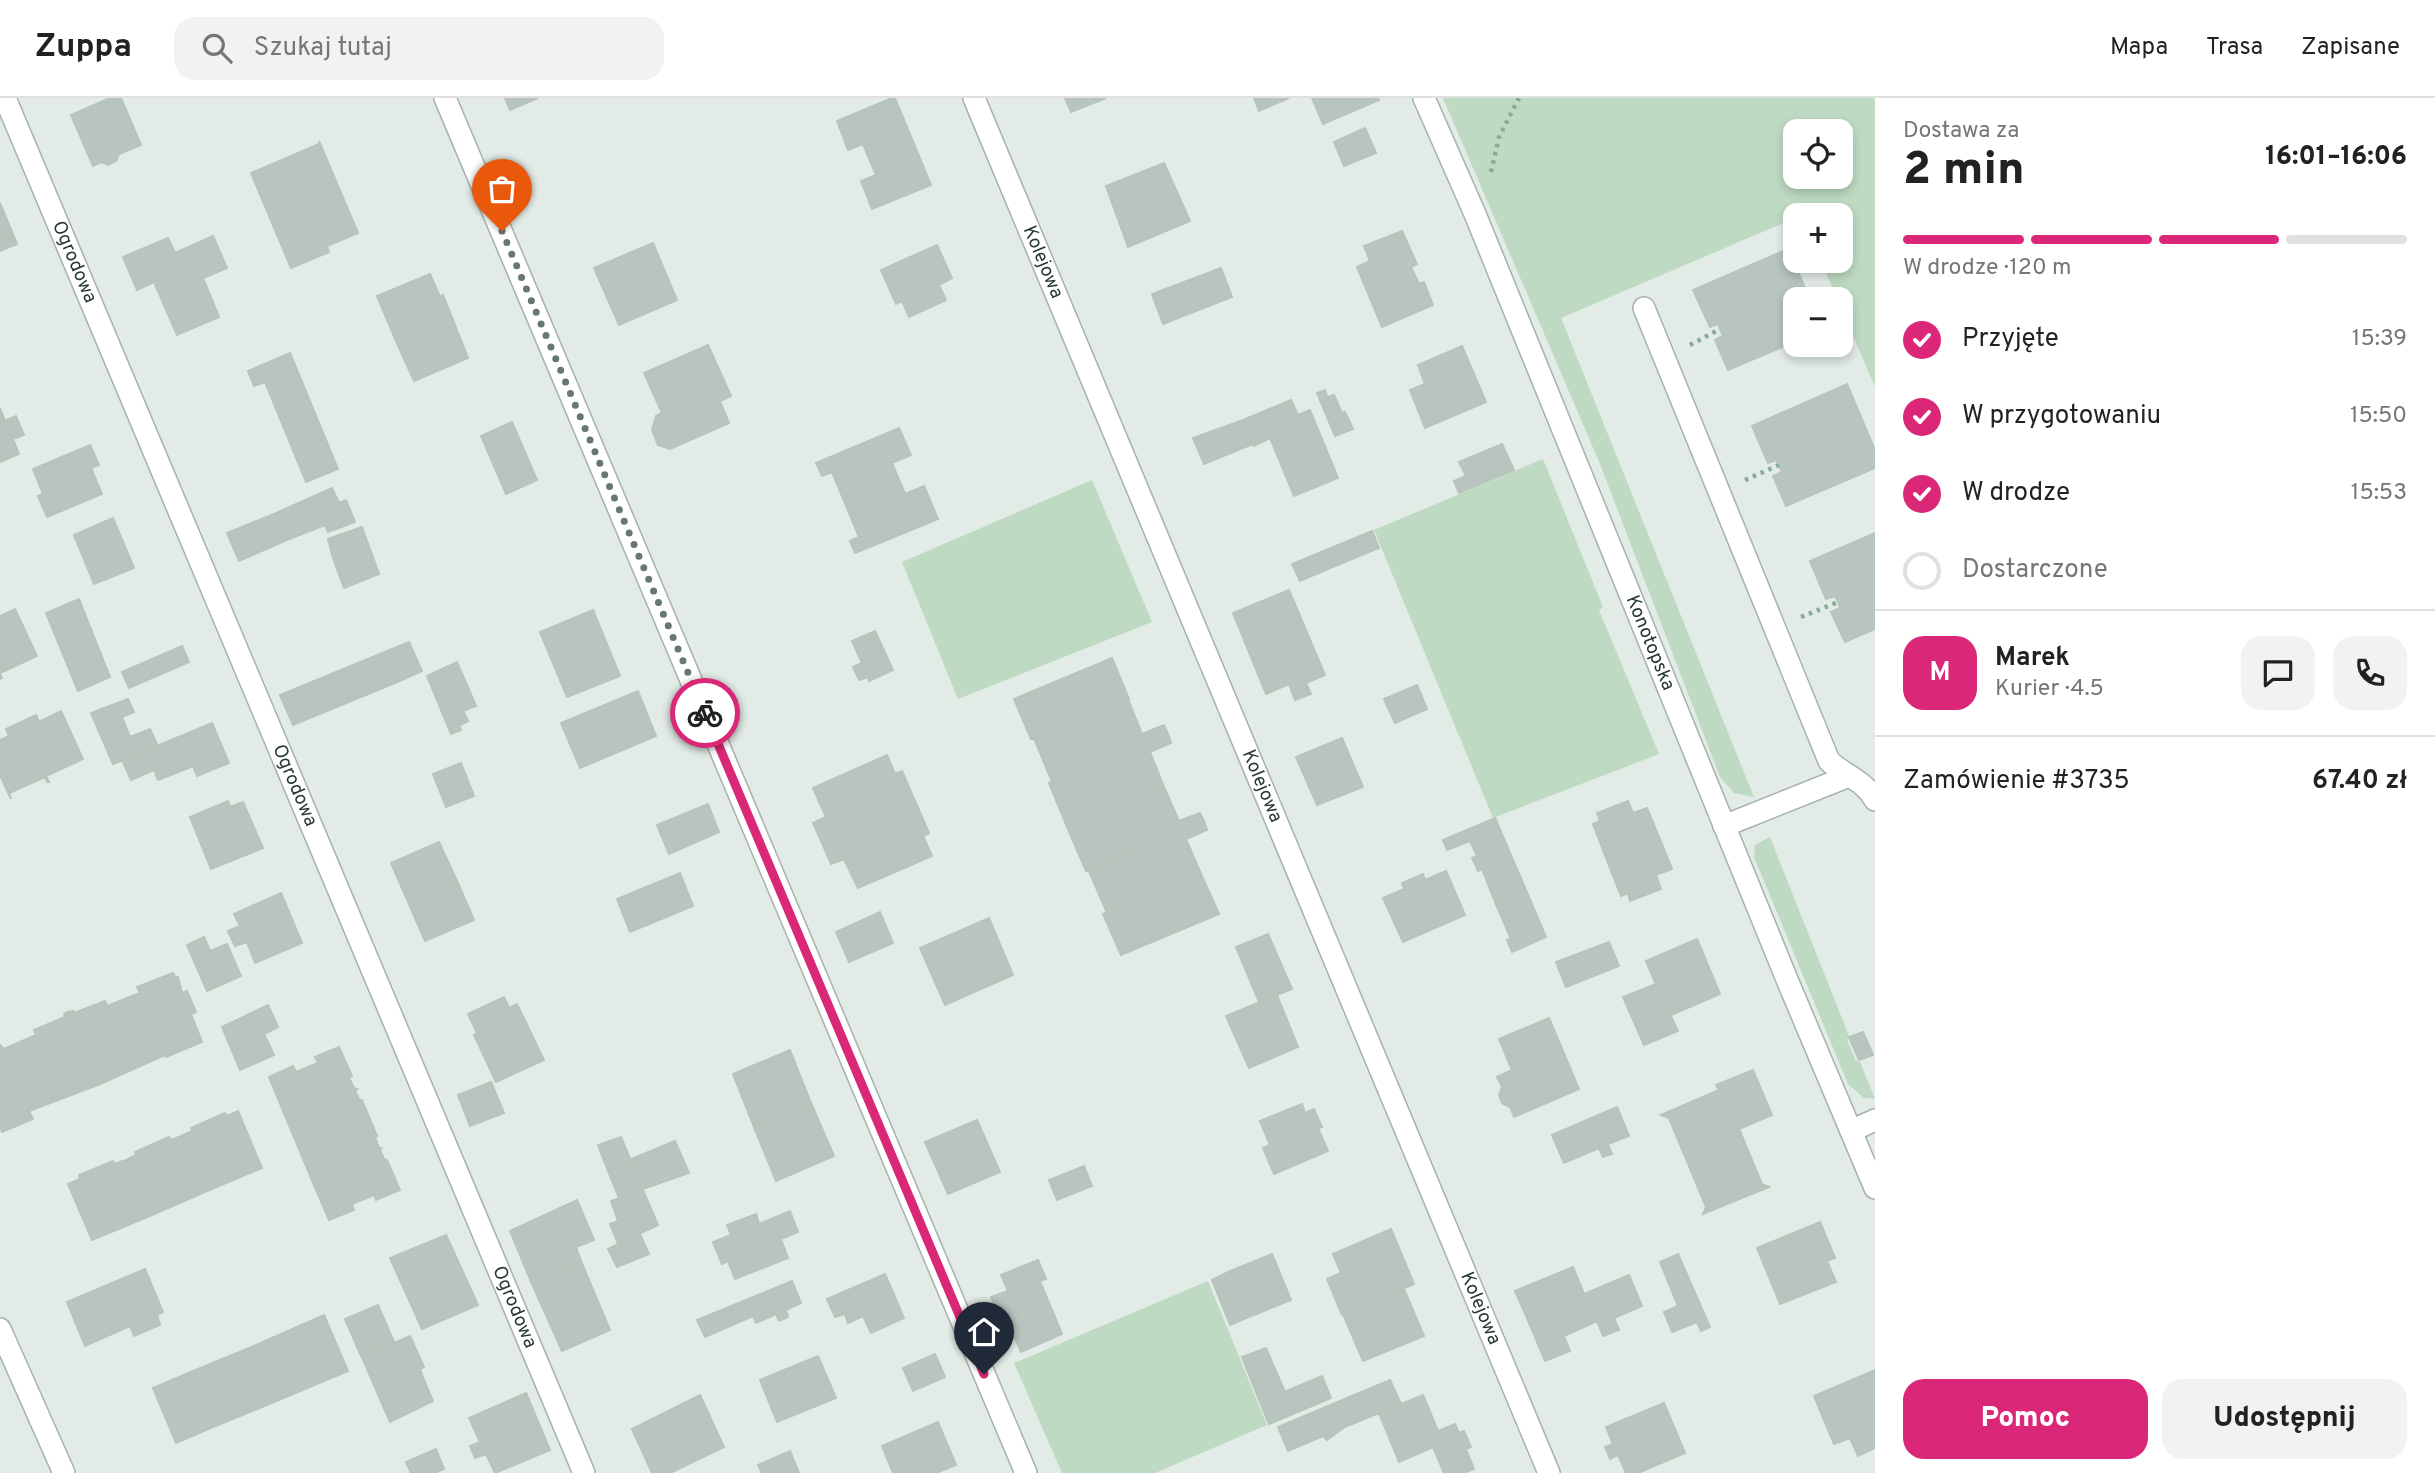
<!DOCTYPE html>
<html lang="pl">
<head>
<meta charset="utf-8">
<style>
	:root { --surface:#fff; --page:#f2f2f2; --text:#222; --muted:#767676; --line:#e0e0e0; --accent:#db2777 }
	body { margin:0; font-family:Overpass,sans-serif; background:var(--page); color:var(--text); height:100vh; display:flex; flex-direction:column; font-size:26px; white-space:nowrap }
	* { box-sizing:border-box; margin:0 }
	p { font-size:23px; color:var(--muted) }
	.icon { flex:none; width:38px; height:38px; fill:none; stroke:currentColor; stroke-width:2; stroke-linecap:round; stroke-linejoin:round }
	.map { position:relative; flex:1; overflow:hidden }
	.drawer { display:flex; flex-direction:column; background:var(--surface); width:560px }
	.drawer>* { flex:none }
	.controls { position:absolute; left:1783px; top:21px; display:grid; gap:14px }
	.controls a { display:grid; place-items:center; width:70px; height:70px; border-radius:14px; background:var(--surface); box-shadow:0 4px 10px #0003; font-size:35px }
	.pin { position:absolute; display:grid; place-items:center; width:60px; height:60px; color:#fff; margin:-72px -30px; border-radius:50% 50% 50% 0; rotate:-45deg; box-shadow:0 0 7px #0007 }
	.pin .icon { rotate:45deg }
	.courier { position:absolute; display:grid; place-items:center; width:70px; height:70px; margin:-35px; border:5px solid #db2777; border-radius:50%; background:#fff; color:#222; box-shadow:0 2px 9px #0007 }
	.overview em { font-style:normal; font-weight:800 }
	.overview div { display:flex; flex-direction:column-reverse }
	.overview { display:flex; align-items:center; justify-content:space-between; height:119px; padding:0 28px }
	h1 { font-size:46px; font-weight:800; line-height:52px }
	.bar { display:grid; grid-template-columns:repeat(4,1fr); gap:10px 7px; align-content:center; height:84px; padding:0 28px }
	.bar i { height:9px; border-radius:5px; background:var(--line) }
	.bar .selected { background:var(--accent) }
	.bar p { grid-column:span 4 }
	.line { display:flex; align-items:center; gap:18px; padding:0 28px; border-top:2px solid var(--line) }
	.line div { flex:1 }
	.round { display:grid; place-items:center; flex:none; width:74px; height:74px; border-radius:21px; background:var(--page) }
	ol { padding:0 28px; list-style:none }
	li { display:flex; align-items:center; gap:21px; height:77px }
	li p { margin-inline-start:auto }
	li .icon { padding:7px; border-radius:50%; background:var(--accent); color:#fff; stroke-width:4 }
	li:last-child { color:var(--muted) }
	li i { width:38px; height:38px; border:4px solid var(--line); border-radius:50% }
	.button { display:flex; gap:14px; margin-top:auto; padding:14px 28px }
	.button a { flex:1; height:80px; border-radius:21px; background:var(--accent); color:#fff; font-size:28px; font-weight:800; line-height:80px; text-align:center }
	.button a+a { background:var(--page); color:var(--text) }
	header { display:flex; align-items:center; gap:42px; box-sizing:border-box; height:98px; padding:0 35px; background:var(--surface); border-bottom:2px solid var(--line) }
	header strong { font-size:33px }
	nav { display:flex; gap:38px; margin-inline-start:auto; font-size:24px }
	.search { width:490px; height:63px; background:var(--page); display:flex; align-items:center; gap:18px; box-sizing:border-box; padding:0 24px; border-radius:21px; color:var(--muted); font-size:26px }
	main { display:flex; flex:1; min-height:0 }
	.map>svg:first-child { display:block }
	.green { fill:#bedac2; fill-rule:evenodd }
	.building { fill:#b8c5bf; stroke:#b6c4bc; stroke-width:2 }
	.lines { fill:none; stroke-linecap:round; stroke-linejoin:round }
	.minor-casing { stroke:#a5b2ac; stroke-width:24 }
	.path { stroke:#86ab9b; stroke-width:4.5; stroke-dasharray:3.5 5; stroke-linecap:butt }
	.minor { stroke:#fff; stroke-width:21 }
	.done { stroke:#667871; stroke-width:7; stroke-dasharray:0 12.6 }
	.route { stroke:#db2777; stroke-width:9 }
	.labels { text-anchor:middle; dominant-baseline:central; stroke-width:6; stroke-linejoin:round; paint-order:stroke }
	.street-label { font-size:19px; fill:#243a32; stroke:#f3f8f5 }
</style>
</head>
<body>
<header>
<strong>Zuppa</strong>
<div class="search"><svg class="icon" aria-label="search" viewBox="0 0 24 24"><circle cx="10" cy="10" r="6"/><path d="M15 15l6 6"/></svg>Szukaj tutaj</div>
<nav><a>Mapa</a><a>Trasa</a><a>Zapisane</a></nav>
</header>
<main>
<div class="map">
<svg width="1875" height="1375" viewBox="0 0 1875 1375">
	<rect width="100%" height="100%" fill="#e2ebe6"/>
	<path class="green" d="M1443 0H1875V289L1841 210V201H1837L1821 163H1841V117H1796L1795 120 1561 220 1754 699 1734 695 1720 679 1600 366ZM1796 33H1841V79H1796Z
		M1543 361 1603 509 1599 512 1659 656 1493 720 1374 432Z
		M1092 382 1152 524 958 601 902 464Z
		M1770 739 1849 938 1847 942 1856 963 1860 964 1875 1001 1864 1000 1848 986 1754 759 1755 747Z
		M1208 1183 1267 1327 1155 1375H1062L1014 1265Z"/>
	<path class="building" d="M110 0H121L141 47 119 56 116 63 108 67 101 64 93 68 71 17Z
		M505 0H538L510 12Z
		M892 0H895L931 87 872 111 861 83 876 77 863 46 848 52 837 23Z
		M1065 0H1106L1071 14Z
		M1254 0H1289L1259 13Z
		M1312 0H1378L1379 2 1323 26Z
		M1365 30 1376 55 1344 68 1334 44Z
		M319 43 358 135 327 148 329 154 291 170 251 75 319 46Z
		M1164 65 1190 123 1128 149 1106 88Z
		M0 105 17 146 0 153Z
		M1402 133 1417 166 1411 169 1419 186 1424 184 1433 207 1382 229 1357 169 1370 163 1364 148Z
		M213 138 227 170 203 180 219 219 177 237 154 184 137 192 123 159 168 140 175 155Z
		M653 145 677 202 619 227 594 170Z
		M937 147 952 180 939 187 946 202 909 219 902 203 896 206 881 172Z
		M1788 151 1810 201H1796V243L1728 272 1715 242 1723 238 1718 226 1710 229 1693 192Z
		M1221 170 1232 199 1163 226 1152 196Z
		M430 176 440 199 443 197 451 217 395 241 377 198Z
		M451 217 468 260 414 283 395 241Z
		M708 247 731 298 720 303 729 325 670 351 658 347 652 332 656 318 662 315 644 275Z
		M1462 248 1486 304 1425 330 1410 292 1425 286 1418 267Z
		M290 255 338 371 306 384 265 284 254 288 248 273Z
		M1847 286 1875 352V370L1786 408 1773 378 1782 374 1776 362 1768 365 1752 328Z
		M1325 292 1327 299 1334 297 1342 315 1345 314 1353 331 1335 338 1317 295Z
		M1291 302 1298 317 1310 312 1338 380 1294 398 1270 340 1254 348 1243 322Z
		M0 310 5 323 16 318 24 337 13 341 19 356 0 364Z
		M1243 322 1253 346 1204 366 1193 340Z
		M512 324 537 382 506 396 481 338Z
		M899 330 911 357 892 365 905 396 924 388 938 421 892 440 854 349Z
		M1502 346 1514 372 1459 395 1454 383 1466 378 1459 364Z
		M90 347 99 367 91 370 102 396 47 419 38 398 43 396 33 371Z
		M854 349 892 440 855 455 850 443 859 439 832 374 822 378 816 365Z
		M332 390 339 405 346 402 355 424 328 434 325 427 287 442 276 415Z
		M276 415 287 442 239 463 227 435Z
		M113 420 134 470 94 486 74 437Z
		M362 429 379 476 344 490 333 460 328 441Z
		M1372 433 1379 450 1328 471 1321 454Z
		M1875 435V531L1845 544 1831 514 1840 510 1838 504 1835 498 1826 501 1810 463Z
		M1321 454 1328 471 1300 483 1292 466Z
		M1289 492 1325 577 1306 585 1311 596 1295 602 1289 586 1266 596 1233 515Z
		M79 501 110 579 78 593 46 515Z
		M15 511 37 558 0 575 2 580 0 581V518Z
		M593 512 620 578 567 599 540 534Z
		M875 533 893 572 869 583 868 579 859 582 853 569 862 565 852 543Z
		M409 544 422 573 400 583 387 553Z
		M182 548 189 564 129 590 122 574Z
		M387 553 400 583 293 627 280 597Z
		M1112 560 1129 601 1031 641 1014 601Z
		M457 564 476 608 463 613 468 623 459 628 461 632 451 636 427 578Z
		M1417 587 1427 611 1395 625 1384 601Z
		M638 593 656 638 580 670 561 625Z
		M128 601 134 614 122 619 130 639 150 631 158 648 113 666 91 615Z
		M1128 601 1142 636 1164 627 1168 636 1052 684 1034 640Z
		M61 613 83 661 46 678 49 684H47L45 679 9 695 11 701 0 677V642L9 638 6 631 36 617 39 624Z
		M212 625 229 665 197 678 193 668 171 677 159 647Z
		M1168 636 1171 645 1150 654 1164 689 1067 729 1049 685Z
		M1342 640 1363 689 1317 707 1296 659Z
		M159 647 171 677 158 682 154 672 131 682 122 662Z
		M887 657 895 676 902 673 916 705 822 745 813 725 826 719 813 690Z
		M461 665 474 698 446 709 433 676Z
		M1164 689 1179 723 1200 715 1204 723 1086 773 1067 729Z
		M228 703 230 709 243 704 263 750 211 771 190 719Z
		M1628 703 1633 715 1647 710 1659 739 1606 760 1593 726 1600 723 1597 715Z
		M916 705 929 735 923 738 932 758 858 790 844 761 831 766 822 745Z
		M708 706 719 734 669 756 657 727Z
		M1495 720 1526 792 1495 804 1482 771 1478 773 1472 760 1477 758 1470 743 1447 752 1443 742Z
		M1204 723 1207 732 1186 741 1201 776 1107 815 1088 771Z
		M1659 739 1672 771 1656 777 1661 791 1630 803 1628 795 1621 798 1606 760Z
		M439 744 457 783 408 804 391 765Z
		M1446 773 1465 817 1403 844 1383 800 1404 791 1402 785 1423 776 1425 782Z
		M680 775 693 808 630 834 617 801Z
		M1201 776 1219 816 1121 857 1103 816Z
		M457 783 474 822 425 843 408 804Z
		M1526 792 1546 839 1512 854 1507 842 1511 841 1495 804Z
		M281 795 302 845 255 865 247 844 235 848 228 833 240 828 234 816Z
		M880 814 893 845 849 864 836 834Z
		M989 820 1013 877 945 907 920 850Z
		M1268 836 1292 891 1259 904 1236 849Z
		M204 839 210 853 227 846 241 878 207 893 187 847Z
		M1697 841 1720 896 1669 918 1646 863Z
		M1609 844 1619 868 1566 889 1556 864Z
		M173 875 176 880 178 879 182 895 187 893 196 914 191 916 202 944 166 959 165 957 98 987 68 914 73 913 74 915 105 903 107 908 140 895 137 889Z
		M1656 886 1678 933 1644 947 1623 899Z
		M1277 897 1298 949 1249 970 1226 918Z
		M504 899 509 910 517 906 544 962 496 984 474 937 477 935 468 916Z
		M268 907 278 929 264 936 274 957 240 972 222 929Z
		M68 914 98 987 29 1013 33 1021 2 1034 0 1028V947L4 951 36 937 34 932 65 919 64 916Z
		M1549 920 1579 991 1514 1019 1510 1009 1502 1005 1499 997 1502 989 1497 979 1512 972 1499 941Z
		M1863 934 1873 957 1859 962 1849 939Z
		M339 949 352 978 349 980 354 990 357 991 286 1020 269 979 293 968 296 974 318 965 315 959Z
		M790 952 811 1005 754 1029 733 976Z
		M1753 972 1772 1017 1739 1031 1762 1086 1769 1089 1703 1116 1706 1109 1669 1020 1661 1017 1719 992 1716 987Z
		M491 984 504 1015 470 1028 458 997Z
		M357 991 355 993 360 1003 362 1002 377 1038 375 1039 379 1050H382L311 1080 286 1020Z
		M811 1005 834 1058 776 1083 754 1029Z
		M1302 1006 1305 1015 1314 1011 1322 1029 1318 1030 1328 1053 1274 1076 1263 1050 1270 1047 1260 1023Z
		M1617 1009 1629 1038 1608 1046 1612 1056 1603 1059 1599 1050 1564 1065 1552 1037Z
		M238 1013 262 1070 205 1094 181 1038 192 1033 191 1030 225 1015 227 1018Z
		M977 1022 1000 1074 948 1096 925 1044Z
		M181 1038 205 1094 150 1118 126 1062 136 1057 135 1054 169 1039 171 1042Z
		M621 1039 631 1063 608 1073 598 1047Z
		M675 1043 682 1059 637 1077 631 1061Z
		M382 1050 380 1052 385 1063 387 1062 400 1092 376 1102 374 1097 352 1106 354 1112 329 1122 311 1080Z
		M682 1059 689 1075 643 1091 637 1077Z
		M126 1062 150 1118 92 1142 68 1086 80 1081 79 1077 113 1063 114 1066Z
		M631 1063 643 1092 619 1100 608 1073Z
		M1084 1068 1092 1088 1057 1102 1049 1082Z
		M643 1092 658 1127 618 1146 610 1126 618 1123 611 1103Z
		M577 1102 594 1142 576 1149 581 1163 532 1186 510 1133Z
		M790 1113 798 1134 781 1141 788 1160 735 1181 728 1163 722 1166 713 1144 731 1137 727 1127 756 1116 759 1126Z
		M1820 1124 1835 1160 1827 1163 1836 1184 1780 1206 1757 1150Z
		M1391 1131 1414 1186 1342 1217 1327 1181 1341 1175 1333 1156Z
		M640 1136 649 1156 617 1169 608 1151Z
		M446 1137 478 1207 422 1231 390 1160Z
		M1272 1156 1291 1202 1249 1219 1230 1173Z
		M1678 1156 1710 1229 1701 1233 1697 1224 1672 1234 1664 1214 1678 1208 1660 1164Z
		M1038 1162 1046 1181 1040 1183 1062 1236 1021 1254 1014 1238 1009 1241 991 1199 1008 1193 1001 1177Z
		M581 1163 610 1232 562 1253 532 1186Z
		M1573 1169 1584 1196 1527 1220 1515 1193Z
		M145 1171 163 1214 157 1217 160 1227 134 1238 130 1228 85 1248 67 1204Z
		M1230 1173 1249 1219 1230 1227 1212 1182Z
		M885 1176 904 1220 871 1235 863 1218 848 1225 845 1216 835 1219 827 1201Z
		M1629 1177 1642 1208 1614 1220 1619 1232 1603 1238 1597 1223 1564 1238 1570 1253 1545 1263 1527 1220Z
		M792 1183 801 1205 786 1212 788 1219 779 1223 776 1216 756 1225 753 1218 705 1239 697 1222Z
		M1404 1191 1424 1238 1363 1263 1343 1216Z
		M378 1207 394 1244 361 1258 345 1221Z
		M324 1217 348 1273 279 1302 256 1247Z
		M410 1238 424 1269 420 1271 424 1282 395 1295 394 1292 379 1299 362 1259Z
		M256 1247 279 1302 211 1330 188 1275Z
		M1266 1250 1285 1294 1260 1304 1242 1259Z
		M935 1256 945 1279 913 1293 903 1270Z
		M818 1258 836 1300 777 1324 760 1282Z
		M1875 1272V1350L1858 1358 1850 1340 1834 1346 1814 1298Z
		M188 1275 211 1330 176 1345 153 1290Z
		M1322 1278 1331 1300 1269 1326 1260 1304Z
		M424 1282 433 1303 390 1324 379 1299 394 1292 395 1295Z
		M1390 1282 1401 1306 1345 1329 1335 1305Z
		M526 1295 550 1352 495 1375 486 1356 475 1360 470 1348 480 1344 469 1320Z
		M700 1297 724 1349 670 1375H652L632 1331Z
		M1423 1297 1438 1333 1455 1326 1459 1335 1464 1333 1471 1349 1466 1351 1474 1371 1463 1375H1444L1433 1349 1399 1364 1379 1315Z
		M1335 1305 1345 1329 1327 1342 1323 1338 1288 1353 1278 1329Z
		M1664 1305 1685 1355 1638 1375H1626L1618 1357 1610 1361 1605 1349 1613 1346 1606 1329Z
		M938 1324 956 1367 936 1375H893L882 1348Z
		M436 1351 444 1371 434 1375H411L406 1364Z
		M790 1353 799 1375H762L758 1367Z"/>
	<g class="lines">
		<defs>
			<g id="minor">
				<path id="s1" d="M5 0 584 1375"/>
				<path d="M445 0 1026 1375"/>
				<path id="s2" d="M974 0 1549 1375"/>
				<path id="s3" d="M1424 0 1475 116 1788 884 1875 1090"/>
				<path d="M1644 210 1829 663C1844 677 1865 683 1875 702"/>
				<path d="M1724 728 1849 678"/>
				<path d="M1851 1033 1875 1022"/>
				<path d="M0 1231 64 1375"/>
			</g>
		</defs>
		<use href="#minor" class="minor-casing"/>
		<path class="path" d="M1491 74 1499 39 1519 0
			M1690 247 1720 231
			M1745 382 1779 367
			M1801 519 1838 504"/>
		<use href="#minor" class="minor"/>
	</g>
	<g class="lines">
		<path class="done" d="M502 133 705 615"/>
		<path class="route" d="M705 615 984 1276"/>
	</g>
	<g class="labels">
		<g class="street-label">
			<text stroke="none"><textPath href="#s2" startOffset="178">Kolejowa</textPath></text>
			<text stroke="none"><textPath href="#s1" startOffset="178">Ogrodowa</textPath></text>
			<text stroke="none"><textPath href="#s3" startOffset="590">Konotopska</textPath></text>
			<text stroke="none"><textPath href="#s1" startOffset="746">Ogrodowa</textPath></text>
			<text stroke="none"><textPath href="#s2" startOffset="746">Kolejowa</textPath></text>
			<text stroke="none"><textPath href="#s1" startOffset="1312">Ogrodowa</textPath></text>
			<text stroke="none"><textPath href="#s2" startOffset="1312">Kolejowa</textPath></text>
		</g>
	</g>
</svg>
<div class="controls">
<a><svg class="icon" aria-label="locate" viewBox="0 0 24 24"><circle cx="12" cy="12" r="6"/><path d="M12 2v4M12 18v4M2 12h4M18 12h4"/></svg></a>
<a>+</a>
<a>−</a>
</div>
<div class="pin" style="left:502px;top:133px;background:#ea580c"><svg class="icon" aria-label="bag" viewBox="0 0 24 24"><path d="M5 8h14l-1 12H6zM9 8a3 3 0 0 1 6 0"/></svg></div>
<div class="pin" style="left:984px;top:1276px;background:#1f2937"><svg class="icon" aria-label="home" viewBox="0 0 24 24"><path d="M3 11l9-7 9 7M6 9v11h12V9"/></svg></div>
<div class="courier" style="left:705px;top:615px"><svg class="icon" aria-label="bike" viewBox="0 0 24 24"><circle cx="6" cy="16" r="4"/><circle cx="18" cy="16" r="4"/><path d="M6 16l4-8h5l3 8M10 8l3 8H6M13 5h3"/></svg></div>
</div>
<section class="drawer">
<div class="overview"><div><h1>2 min</h1><p>Dostawa za</p></div><em>16:01–16:06</em></div>
<div class="bar"><i class="selected"></i><i class="selected"></i><i class="selected"></i><i></i><p>W drodze · 120 m</p></div>
<ol>
<li><svg class="icon" aria-label="check" viewBox="0 0 24 24"><path d="M5 12l5 5 9-10"/></svg>Przyjęte<p>15:39</p></li>
<li><svg class="icon" aria-label="check" viewBox="0 0 24 24"><path d="M5 12l5 5 9-10"/></svg>W przygotowaniu<p>15:50</p></li>
<li><svg class="icon" aria-label="check" viewBox="0 0 24 24"><path d="M5 12l5 5 9-10"/></svg>W drodze<p>15:53</p></li>
<li><i></i>Dostarczone</li>
</ol>
<div class="line" style="height:126px"><b class="round" style="background:var(--accent);color:#fff">M</b><div><b>Marek</b><p>Kurier · 4.5</p></div><a class="round"><svg class="icon" aria-label="chat" viewBox="0 0 24 24"><path d="M4 5h16v11H9l-5 4z"/></svg></a><a class="round"><svg class="icon" aria-label="phone" viewBox="0 0 24 24"><path d="M5 4h4l2 5-3 2q2 4 5 5l2-3 5 2v4C11 20 4 13 5 4z"/></svg></a></div>
<div class="line" style="height:91px"><div>Zamówienie #3735</div><b>67.40 zł</b></div>
<div class="button"><a>Pomoc</a><a>Udostępnij</a></div>
</section>
</main>
</body>
</html>
